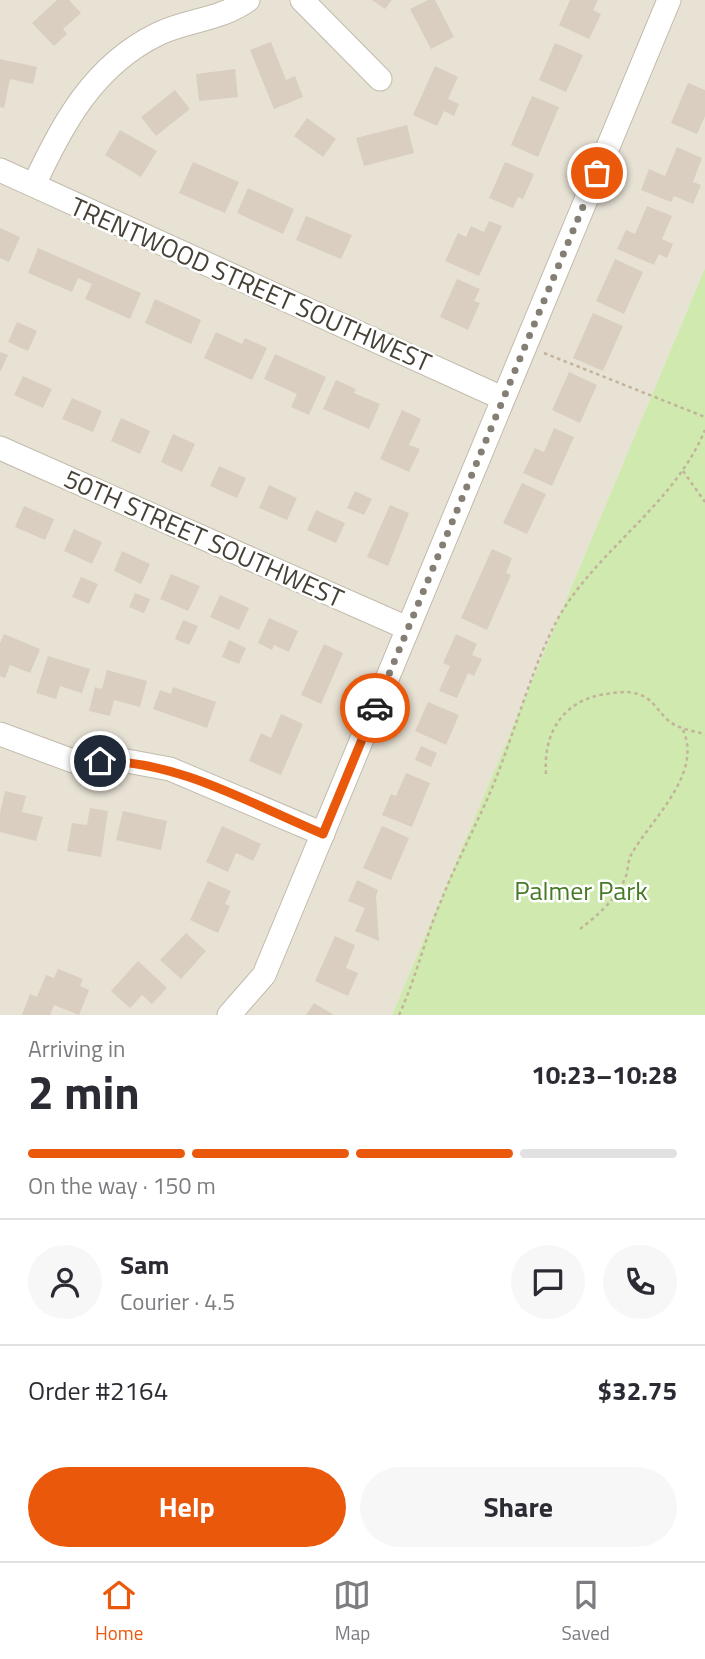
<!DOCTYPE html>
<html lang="en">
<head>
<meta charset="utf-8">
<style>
	:root { --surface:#fff; --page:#f7f7f7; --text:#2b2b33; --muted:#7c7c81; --line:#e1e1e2; --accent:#ea580c }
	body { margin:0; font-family:"Titillium Web",sans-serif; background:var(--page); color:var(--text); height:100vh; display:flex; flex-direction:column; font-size:26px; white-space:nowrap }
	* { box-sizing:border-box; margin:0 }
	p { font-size:23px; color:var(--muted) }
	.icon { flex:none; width:38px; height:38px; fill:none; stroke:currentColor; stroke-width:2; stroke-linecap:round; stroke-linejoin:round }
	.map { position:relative; height:1015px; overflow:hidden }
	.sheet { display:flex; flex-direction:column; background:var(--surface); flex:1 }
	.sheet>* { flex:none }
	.pin { position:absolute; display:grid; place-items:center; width:60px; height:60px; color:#fff; margin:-30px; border:4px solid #fff; border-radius:50%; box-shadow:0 2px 7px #0007 }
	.courier { position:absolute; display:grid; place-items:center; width:70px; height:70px; margin:-35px; border:5px solid #ea580c; border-radius:50%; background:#fff; color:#222; box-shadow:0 2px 9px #0007 }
	.summary em { font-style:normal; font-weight:700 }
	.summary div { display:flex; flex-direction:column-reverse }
	.summary { display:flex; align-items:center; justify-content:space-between; height:119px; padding:0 28px }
	h1 { font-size:46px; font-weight:700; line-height:52px }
	.bar { display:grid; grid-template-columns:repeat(4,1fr); gap:10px 7px; align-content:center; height:84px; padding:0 28px }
	.bar i { height:9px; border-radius:5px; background:var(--line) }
	.bar .on { background:var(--accent) }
	.bar p { grid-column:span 4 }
	.line { display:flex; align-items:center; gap:18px; padding:0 28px; border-top:2px solid var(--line) }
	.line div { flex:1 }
	.round { display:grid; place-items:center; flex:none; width:74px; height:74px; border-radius:37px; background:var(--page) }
	.primary-button { display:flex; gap:14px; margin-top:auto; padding:14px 28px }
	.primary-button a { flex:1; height:80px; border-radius:42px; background:var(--accent); color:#fff; font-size:28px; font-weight:700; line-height:80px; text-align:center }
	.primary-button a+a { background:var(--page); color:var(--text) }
	.menu { display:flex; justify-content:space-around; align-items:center; height:98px; border-top:2px solid var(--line); background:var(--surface); font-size:19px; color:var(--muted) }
	.menu a { display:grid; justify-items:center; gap:4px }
	.menu .on { color:var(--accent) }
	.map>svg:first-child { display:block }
	.residential { fill:#e8e2d5 }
	.green { fill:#cfe9af }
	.building { fill:#d9cebf }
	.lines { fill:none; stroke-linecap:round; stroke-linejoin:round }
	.minor-casing { stroke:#c2bbac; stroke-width:25 }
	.path { stroke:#c2b39a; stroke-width:2.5; stroke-dasharray:3.5 3.5; stroke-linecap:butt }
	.minor { stroke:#fff; stroke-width:23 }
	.done { stroke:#847e74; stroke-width:7; stroke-dasharray:0 12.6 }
	.route { stroke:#ea580c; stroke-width:9 }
	.labels { text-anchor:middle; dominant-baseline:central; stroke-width:5; stroke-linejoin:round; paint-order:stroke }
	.street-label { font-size:26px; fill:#474036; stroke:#fff }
	.park-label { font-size:26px; fill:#477a27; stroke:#fff }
</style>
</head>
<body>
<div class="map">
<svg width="705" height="1015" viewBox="0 0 705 1015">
	<rect width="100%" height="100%" fill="#f4f0e7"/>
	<path class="residential" d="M0 0H705V268L392 1015H0Z"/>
	<path class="green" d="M705 268V1015H392Z"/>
	<path class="building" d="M57 0H69L81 13 63 29 67 34 54 46 32 23Z
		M372 0H392L385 9Z
		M428 0H435L454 37 431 49 410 9Z
		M570 0H598L593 10 601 14 589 39 559 25Z
		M271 42 286 80 295 76 303 97 274 109 250 50Z
		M555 43 583 55 566 92 539 80Z
		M0 59 37 67 33 84 10 79 4 108 0 107Z
		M435 66 458 77 448 99 459 104 454 116 444 111 437 126 413 115Z
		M235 69 238 97 199 101 196 74Z
		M688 83 705 90V116L697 134 671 123Z
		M175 90 190 109 156 136 141 117Z
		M532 96 559 107 538 157 511 145Z
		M307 118 336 139 323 157 294 136Z
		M407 125 414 153 364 166 356 138Z
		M120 130 157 151 141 177 105 155Z
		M677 147 702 158 693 182 701 185 693 204 674 196 671 202 641 190 649 169 665 176Z
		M193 162 239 182 225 213 179 193Z
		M505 162 534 174 523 199 518 197 513 208 489 198Z
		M248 188 294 209 283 234 237 213Z
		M647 206 672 216 662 239 673 244 667 258 659 254 654 265 617 249 626 230 635 234Z
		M306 216 352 235 341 259 296 240Z
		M489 221 502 226 479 276 445 261 458 233 466 237 471 226 484 232Z
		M0 228 20 237 9 262 0 258Z
		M38 248 141 293 130 319 85 299 92 284 78 278 72 292 28 273Z
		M615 259 643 272 624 314 596 301Z
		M457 279 480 289 474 301 480 303 468 330 440 317Z
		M155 299 201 320 191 344 145 323Z
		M593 313 623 326 603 371 573 358Z
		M17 322 37 331 28 351 8 342Z
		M216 332 242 344 245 338 267 348 252 380 204 358Z
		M0 352 8 355 0 372Z
		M275 354 326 377 309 415 291 407 297 394 264 379Z
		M569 372 597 385 580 423 552 410Z
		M23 376 52 389 43 408 14 395Z
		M336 380 356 389 354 393 380 404 369 429 323 409Z
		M72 398 102 411 93 432 62 419Z
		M402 410 421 419 409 445 420 449 409 472 380 459Z
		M121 418 150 431 140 454 111 441Z
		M554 428 574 437 552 486 523 473 535 448 544 452Z
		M173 434 195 444 182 472 161 462Z
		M219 466 246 478 237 498 210 486Z
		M522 483 546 494 527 534 503 523Z
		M269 485 297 498 287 520 259 508Z
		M355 491 372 499 364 515 347 508Z
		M390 505 409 513 388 566 367 557Z
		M24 506 54 519 45 540 15 527Z
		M316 510 345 523 336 543 307 530Z
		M74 529 102 542 92 564 64 551Z
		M492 549 512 558 506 573 511 575 487 630 461 618Z
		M122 551 150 564 141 584 114 571Z
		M171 574 200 586 188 611 160 599Z
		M81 577 98 584 89 604 72 597Z
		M135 593 150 599 144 613 129 607Z
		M220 595 249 608 239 630 210 617Z
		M269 618 298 631 289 652 274 645 272 650 258 643Z
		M183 620 198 626 189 645 175 639Z
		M4 634 40 649 30 673 10 665 5 678 0 676V643Z
		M456 634 477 644 472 655 482 659 474 676 468 673 457 698 439 691 450 666 443 663Z
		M229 640 246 648 239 664 222 657Z
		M324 644 343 653 321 704 301 695Z
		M48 656 90 669 82 693 60 686 56 699 36 693Z
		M107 670 147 681 140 707 114 700 110 716 89 711 95 687 102 689Z
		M173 687 216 702 207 728 153 709 160 690 171 694Z
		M428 702 459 715 446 745 415 731Z
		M281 714 303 724 281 775 249 761 261 733 271 738Z
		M421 746 437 753 431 767 415 760Z
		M406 773 430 783 412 827 382 815 391 794 396 796Z
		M5 791 26 796 22 812 43 817 36 841 0 832V813Z
		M90 808 108 811 101 857 67 851 72 823 87 825Z
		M123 811 167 821 161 850 116 840Z
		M222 826 261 844 253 861 236 853 228 872 206 862Z
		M382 826 409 838 391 880 363 868Z
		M357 880 378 890 376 896 379 941 355 931 365 908 348 901Z
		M208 881 231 891 225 904 230 906 218 933 190 920Z
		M186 933 206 951 181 979 160 960Z
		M335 936 355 945 346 968 358 973 348 996 315 981Z
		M138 961 167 988 152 1004 142 995 130 1008 111 991Z
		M58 969 83 979 80 986 89 990 79 1015 54 1005 50 1015H22L30 994 37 997 46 975 54 978Z
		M314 1003 334 1015H306Z"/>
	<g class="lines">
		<defs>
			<path id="minor" d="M302 0 380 79
				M0 170 502 398
				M34 185C62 124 94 65 158 34 187 20 221 20 248 0
				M0 448 407 628
				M0 734 73 761H127L170 769 323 834
				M229 1015 264 975 669 0"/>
		</defs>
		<use href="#minor" class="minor-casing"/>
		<path class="path" d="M544 353 705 417
			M683 471 705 502
			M546 774C543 733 563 700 606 694 618 692 631 690 643 696 654 701 660 714 670 722 680 729 693 731 705 734
			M580 929C598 915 618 898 626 876 628 869 628 861 631 855 650 820 705 773 682 728
			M399 1015C416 978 425 938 441 901 459 855 484 812 501 765 518 720 532 670 554 626 590 554 672 509 705 430"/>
		<use href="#minor" class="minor"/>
	</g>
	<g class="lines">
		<path class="done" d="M375 708 597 173"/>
		<path class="route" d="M100 761C179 761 251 804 323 834L375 708"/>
	</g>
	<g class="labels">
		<g class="street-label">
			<text transform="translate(251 284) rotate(24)">TRENTWOOD STREET SOUTHWEST</text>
			<text transform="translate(204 538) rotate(24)">50TH STREET SOUTHWEST</text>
		</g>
		<g class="park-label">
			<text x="581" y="890">Palmer Park</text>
		</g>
	</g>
</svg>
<div class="pin" style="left:597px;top:173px;background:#ea580c"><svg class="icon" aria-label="bag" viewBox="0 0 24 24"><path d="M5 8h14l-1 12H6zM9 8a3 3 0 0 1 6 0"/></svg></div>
<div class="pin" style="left:100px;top:761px;background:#1f2937"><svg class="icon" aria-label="home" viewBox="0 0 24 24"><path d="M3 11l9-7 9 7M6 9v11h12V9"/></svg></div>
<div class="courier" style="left:375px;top:708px"><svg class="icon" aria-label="car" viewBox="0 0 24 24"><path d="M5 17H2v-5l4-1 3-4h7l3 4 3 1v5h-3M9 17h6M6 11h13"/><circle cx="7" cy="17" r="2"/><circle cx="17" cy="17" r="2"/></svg></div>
</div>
<section class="sheet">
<div class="summary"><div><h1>2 min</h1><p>Arriving in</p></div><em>10:23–10:28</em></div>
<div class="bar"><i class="on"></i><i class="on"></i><i class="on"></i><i></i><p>On the way · 150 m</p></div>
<div class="line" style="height:126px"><a class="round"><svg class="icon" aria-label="person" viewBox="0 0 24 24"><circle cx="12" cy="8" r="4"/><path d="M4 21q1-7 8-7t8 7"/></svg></a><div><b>Sam</b><p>Courier · 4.5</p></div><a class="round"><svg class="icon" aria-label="chat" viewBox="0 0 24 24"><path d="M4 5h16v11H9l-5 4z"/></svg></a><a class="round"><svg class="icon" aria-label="phone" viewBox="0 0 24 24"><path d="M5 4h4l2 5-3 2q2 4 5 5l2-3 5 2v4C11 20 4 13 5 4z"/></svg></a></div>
<div class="line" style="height:91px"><div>Order #2164</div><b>$32.75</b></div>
<div class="primary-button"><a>Help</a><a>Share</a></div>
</section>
<nav class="menu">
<a class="on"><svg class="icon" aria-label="home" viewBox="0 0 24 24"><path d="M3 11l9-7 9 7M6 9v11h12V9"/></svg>Home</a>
<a><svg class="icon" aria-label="map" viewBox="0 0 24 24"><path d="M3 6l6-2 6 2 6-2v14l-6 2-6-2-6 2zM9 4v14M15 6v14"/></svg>Map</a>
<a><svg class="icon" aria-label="saved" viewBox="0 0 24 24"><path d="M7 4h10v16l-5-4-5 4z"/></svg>Saved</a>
</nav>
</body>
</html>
